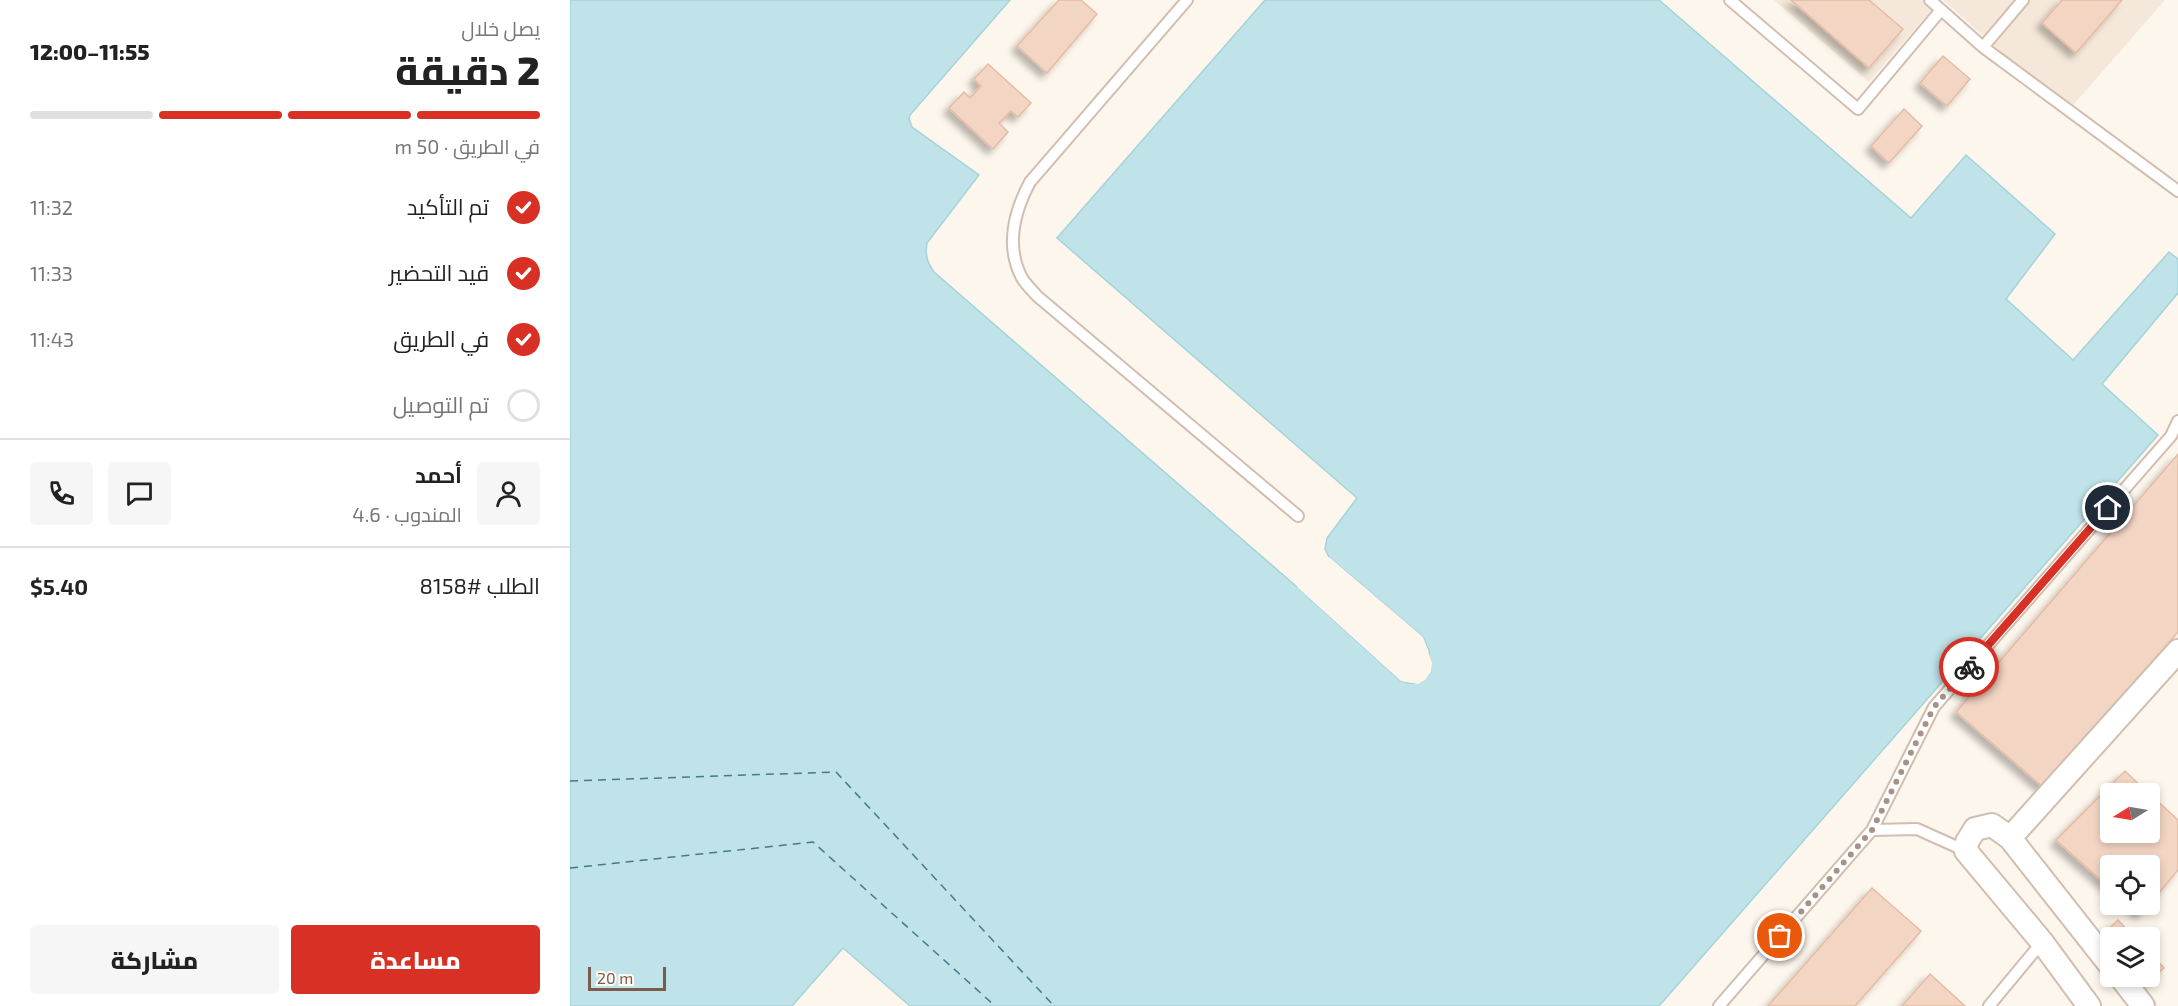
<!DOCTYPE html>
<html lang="ar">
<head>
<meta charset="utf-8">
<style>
	:root { --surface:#fff; --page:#f6f6f6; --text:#222; --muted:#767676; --line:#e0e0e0; --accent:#d93025 }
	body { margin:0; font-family:"Exo 2",Cairo,sans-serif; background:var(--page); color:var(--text); direction:rtl; height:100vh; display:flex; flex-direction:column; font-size:22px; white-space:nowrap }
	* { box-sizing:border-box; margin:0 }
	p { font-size:20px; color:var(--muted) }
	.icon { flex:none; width:33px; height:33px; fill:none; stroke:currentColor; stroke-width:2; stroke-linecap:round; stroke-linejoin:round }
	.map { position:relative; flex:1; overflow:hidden; direction:ltr }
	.side { display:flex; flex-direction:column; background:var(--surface); width:570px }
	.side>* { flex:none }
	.needle { width:39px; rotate:259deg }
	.fabs { position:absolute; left:1530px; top:783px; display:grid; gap:12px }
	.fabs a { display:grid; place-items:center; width:60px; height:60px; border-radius:6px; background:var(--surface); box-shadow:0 3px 9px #0003; font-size:30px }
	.scale { position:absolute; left:18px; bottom:15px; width:78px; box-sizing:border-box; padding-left:6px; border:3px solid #7a5c4d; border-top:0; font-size:16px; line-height:21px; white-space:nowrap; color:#7a5c4d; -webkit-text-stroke:4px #fffaf3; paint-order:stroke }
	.pin { position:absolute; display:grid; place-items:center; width:51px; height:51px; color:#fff; margin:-26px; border:3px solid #fff; border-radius:50%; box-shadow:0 2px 6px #0007 }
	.courier { position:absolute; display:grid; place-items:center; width:60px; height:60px; margin:-30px; border:4px solid #d93025; border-radius:50%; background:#fff; color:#222; box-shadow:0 2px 8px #0007 }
	.headline em { font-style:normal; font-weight:800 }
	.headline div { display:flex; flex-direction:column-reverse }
	.headline { display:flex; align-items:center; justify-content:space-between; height:102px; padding:0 30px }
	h1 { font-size:39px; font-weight:800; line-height:45px }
	.bar { display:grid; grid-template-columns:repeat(4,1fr); gap:9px 6px; align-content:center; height:72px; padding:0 30px }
	.bar i { height:8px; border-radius:4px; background:var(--line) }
	.bar .selected { background:var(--accent) }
	.bar p { grid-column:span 4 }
	.line { display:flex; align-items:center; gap:15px; padding:0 30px; border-top:2px solid var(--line) }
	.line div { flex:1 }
	.round { display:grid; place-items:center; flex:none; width:63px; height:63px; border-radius:6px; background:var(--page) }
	ol { padding:0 30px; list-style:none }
	li { display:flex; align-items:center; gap:18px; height:66px }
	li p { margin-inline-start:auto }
	li .icon { padding:6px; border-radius:50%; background:var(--accent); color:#fff; stroke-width:4 }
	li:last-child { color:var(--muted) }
	li i { width:33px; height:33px; border:3px solid var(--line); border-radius:50% }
	.cta { display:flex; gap:12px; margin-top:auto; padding:12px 30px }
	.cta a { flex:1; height:69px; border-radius:6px; background:var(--accent); color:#fff; font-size:24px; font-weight:800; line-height:69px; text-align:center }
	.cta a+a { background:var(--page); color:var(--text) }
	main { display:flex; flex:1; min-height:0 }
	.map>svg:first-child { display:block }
	.residential { fill:#f5e8da }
	.water { fill:#bfe3e8; stroke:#a5d3da; stroke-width:1.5 }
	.pier { fill:#fdf6ec }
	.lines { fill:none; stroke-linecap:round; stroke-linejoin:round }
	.ferry { stroke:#437c86; stroke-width:1.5; stroke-dasharray:8 6; stroke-linecap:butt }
	.building { fill:#f3d5c3; stroke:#e6bba3; stroke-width:1.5; filter:url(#shadow) }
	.lane-casing { stroke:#d1beb0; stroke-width:14 }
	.street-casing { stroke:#d1beb0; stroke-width:26 }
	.lane { stroke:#fff; stroke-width:10 }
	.street { stroke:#fff; stroke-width:22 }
	.done { stroke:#a89285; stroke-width:6; stroke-dasharray:0 10.8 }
	.route { stroke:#d93025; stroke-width:8 }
</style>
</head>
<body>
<main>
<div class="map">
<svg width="1608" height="1006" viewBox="0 0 1608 1006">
	<defs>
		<filter id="shadow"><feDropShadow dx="-5.5" dy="5.5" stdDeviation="3" flood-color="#0004"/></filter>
	</defs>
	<rect width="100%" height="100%" fill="#fdf6ec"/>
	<path class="residential" d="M1204 0H1370L1299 82Z
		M1373 0H1595L1498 111Z"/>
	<path class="water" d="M0 0H440L340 115 339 119 342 127 409 175 357 243C355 255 357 262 364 272L727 587 831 681C845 686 853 683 861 672L859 650 853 637 759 557 755 549 757 538 787 498 487 238 695 0H1089L1341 218 1396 155 1485 234 1436 299 1503 360 1599 252 1608 259V293L1532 384 1588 435 1089 1006H340L273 948 222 1006H0Z"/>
	<path class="pier" d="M759 557 853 637 862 663 861 672 855 680 848 684 831 681 727 587 729 585 833 678 847 681 853 678 858 671 859 663 850 639 757 559Z"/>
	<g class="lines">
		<path class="ferry" d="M0 781 266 772 484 1006
			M0 868 243 842 425 1006"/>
	</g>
	<path class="building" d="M489 0H511L527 14 477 73 447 46Z
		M1221 0H1299L1333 29 1299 68Z
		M1492 0H1552L1506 53 1472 23Z
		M1373 56 1400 79 1377 106 1350 83Z
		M418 64 461 103 448 117 441 111 429 123 438 132 423 149 379 108 394 92 400 98 411 86 404 79Z
		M1334 109 1352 126 1319 163 1301 146Z
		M1608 454V632L1474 788 1386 712Z
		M1555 771 1579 794H1540V832H1580V794L1608 820V870L1580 904V866H1540V888L1486 840Z
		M1302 888 1351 931 1285 1006H1198Z
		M1559 904H1579L1571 914Z
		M1548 920 1565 938H1540V944L1532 935Z
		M1580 953 1594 968 1578 983 1572 976H1580Z
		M1360 974 1395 1006H1332Z"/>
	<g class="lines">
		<defs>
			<path id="lane" d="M617 0 460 182C444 212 435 246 452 278 456 285 463 291 467 296L728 516
				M1160 0 1288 109 1371 10
				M1360 0 1413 47 1608 191
				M1413 47 1453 0
				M1302 830 1364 707 1601 436 1608 421
				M1149 1006 1302 830 1347 829 1396 851
				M1419 1006 1472 942"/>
			<path id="street" d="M1440 838 1608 651
				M1550 976 1573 1006
				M1519 1006 1472 942 1396 851 1397 842 1405 829 1422 825 1440 838 1540 965"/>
		</defs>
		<use href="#lane" class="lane-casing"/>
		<use href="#street" class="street-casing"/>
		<use href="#lane" class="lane"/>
		<use href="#street" class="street"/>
	</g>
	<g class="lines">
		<path class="done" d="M1210 936 1302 830 1364 707 1399 667"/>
		<path class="route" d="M1399 667 1538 508"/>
	</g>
</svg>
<div class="fabs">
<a><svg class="needle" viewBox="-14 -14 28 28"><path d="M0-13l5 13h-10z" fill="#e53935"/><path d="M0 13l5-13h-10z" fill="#767676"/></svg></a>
<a><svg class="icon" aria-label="locate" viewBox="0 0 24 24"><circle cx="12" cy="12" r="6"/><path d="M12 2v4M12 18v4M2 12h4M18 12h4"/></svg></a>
<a><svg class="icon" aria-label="layers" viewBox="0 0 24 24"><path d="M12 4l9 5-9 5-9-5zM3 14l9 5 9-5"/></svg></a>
</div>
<div class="scale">20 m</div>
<div class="pin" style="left:1210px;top:936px;background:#ea580c"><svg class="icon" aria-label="bag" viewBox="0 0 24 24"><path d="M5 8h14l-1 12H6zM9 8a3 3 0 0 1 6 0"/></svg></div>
<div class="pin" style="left:1538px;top:508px;background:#1f2937"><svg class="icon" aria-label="home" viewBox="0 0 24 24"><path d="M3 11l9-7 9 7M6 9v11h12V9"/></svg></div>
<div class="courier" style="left:1399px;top:667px"><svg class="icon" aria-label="bike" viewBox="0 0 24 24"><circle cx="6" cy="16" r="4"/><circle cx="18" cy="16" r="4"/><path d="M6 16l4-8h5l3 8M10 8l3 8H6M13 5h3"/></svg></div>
</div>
<section class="side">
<div class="headline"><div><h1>2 دقيقة</h1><p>يصل خلال</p></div><em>11:55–12:00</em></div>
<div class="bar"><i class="selected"></i><i class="selected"></i><i class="selected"></i><i></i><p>في الطريق · 50 m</p></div>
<ol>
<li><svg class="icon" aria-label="check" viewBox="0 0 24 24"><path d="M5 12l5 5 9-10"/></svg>تم التأكيد<p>11:32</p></li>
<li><svg class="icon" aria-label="check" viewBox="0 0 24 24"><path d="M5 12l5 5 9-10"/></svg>قيد التحضير<p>11:33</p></li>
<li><svg class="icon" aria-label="check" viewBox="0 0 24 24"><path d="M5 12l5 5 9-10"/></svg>في الطريق<p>11:43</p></li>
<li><i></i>تم التوصيل</li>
</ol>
<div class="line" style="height:108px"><a class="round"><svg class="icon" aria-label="person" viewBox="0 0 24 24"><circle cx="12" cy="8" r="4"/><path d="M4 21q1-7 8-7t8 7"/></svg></a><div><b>أحمد</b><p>المندوب · 4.6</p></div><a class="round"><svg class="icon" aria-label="chat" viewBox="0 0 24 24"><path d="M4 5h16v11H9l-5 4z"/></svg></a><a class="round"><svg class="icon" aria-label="phone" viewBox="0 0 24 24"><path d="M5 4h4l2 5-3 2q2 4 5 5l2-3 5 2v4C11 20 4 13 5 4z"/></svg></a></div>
<div class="line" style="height:78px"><div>الطلب #8158</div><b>$5.40</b></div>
<div class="cta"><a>مساعدة</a><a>مشاركة</a></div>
</section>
</main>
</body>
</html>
